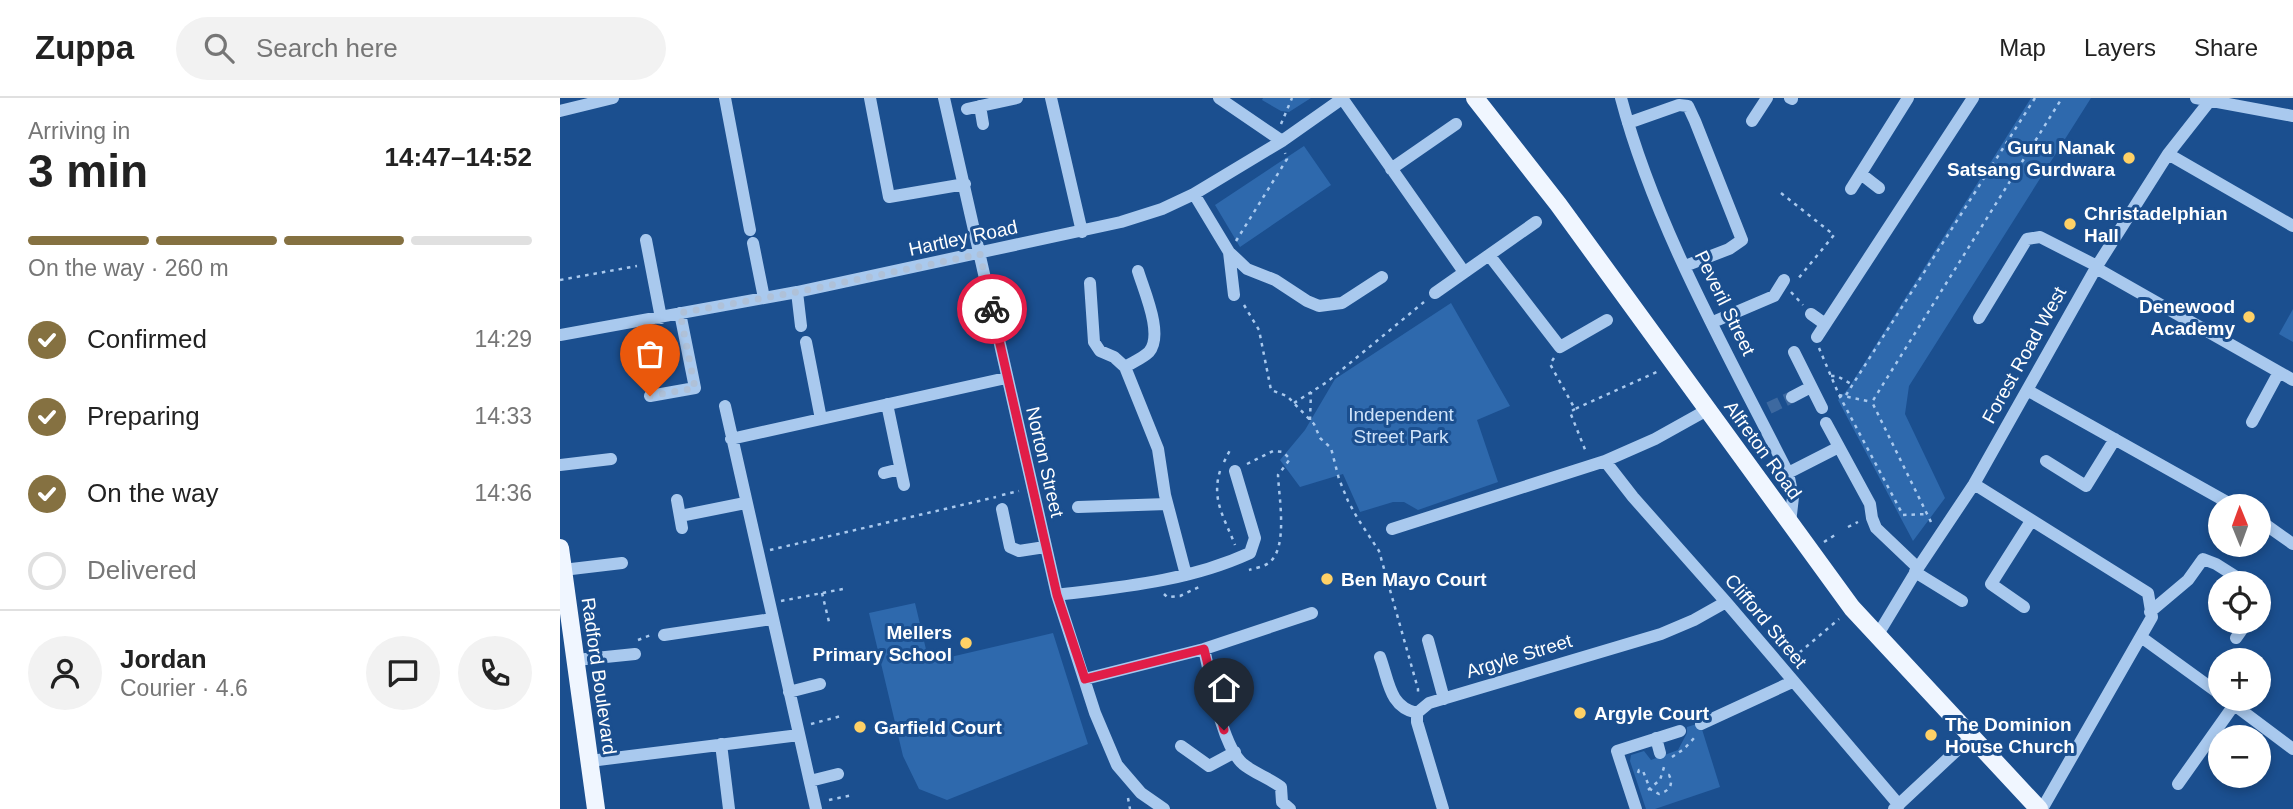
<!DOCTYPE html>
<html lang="en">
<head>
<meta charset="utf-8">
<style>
	:root { --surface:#fff; --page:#f2f2f2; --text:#222; --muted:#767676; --line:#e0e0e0; --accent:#857141 }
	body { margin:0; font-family:Arial,sans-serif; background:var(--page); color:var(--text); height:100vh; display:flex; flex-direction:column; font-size:26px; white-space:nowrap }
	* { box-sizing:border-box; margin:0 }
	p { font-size:23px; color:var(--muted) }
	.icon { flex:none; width:38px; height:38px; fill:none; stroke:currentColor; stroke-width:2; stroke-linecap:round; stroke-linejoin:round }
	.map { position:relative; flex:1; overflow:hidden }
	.drawer { display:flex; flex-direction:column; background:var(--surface); width:560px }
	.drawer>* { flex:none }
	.needle { width:46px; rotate:359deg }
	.controls { position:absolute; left:1648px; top:396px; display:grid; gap:14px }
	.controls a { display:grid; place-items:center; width:63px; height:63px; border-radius:50%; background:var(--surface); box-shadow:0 4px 10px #0003; font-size:35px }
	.pin { position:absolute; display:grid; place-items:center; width:60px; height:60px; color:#fff; margin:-72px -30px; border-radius:50% 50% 50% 0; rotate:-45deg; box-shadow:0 0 7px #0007 }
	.pin .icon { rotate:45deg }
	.courier { position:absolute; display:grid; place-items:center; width:70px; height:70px; margin:-35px; border:5px solid #e11d48; border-radius:50%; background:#fff; color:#222; box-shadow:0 2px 9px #0007 }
	.head em { font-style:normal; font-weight:700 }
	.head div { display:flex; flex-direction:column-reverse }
	.head { display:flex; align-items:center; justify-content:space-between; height:119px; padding:0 28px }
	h1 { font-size:46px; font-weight:700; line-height:52px }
	.bar { display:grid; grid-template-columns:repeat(4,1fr); gap:10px 7px; align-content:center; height:84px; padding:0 28px }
	.bar i { height:9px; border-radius:5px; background:var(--line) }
	.bar .selected { background:var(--accent) }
	.bar p { grid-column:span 4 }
	.line { display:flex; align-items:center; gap:18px; padding:0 28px; border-top:2px solid var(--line) }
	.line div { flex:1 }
	.round { display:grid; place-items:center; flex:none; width:74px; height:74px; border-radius:37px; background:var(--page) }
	ol { padding:0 28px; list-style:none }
	li { display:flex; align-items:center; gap:21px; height:77px }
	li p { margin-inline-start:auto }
	li .icon { padding:7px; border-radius:50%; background:var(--accent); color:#fff; stroke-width:4 }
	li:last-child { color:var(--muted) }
	li i { width:38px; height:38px; border:4px solid var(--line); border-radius:50% }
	header { display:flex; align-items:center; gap:42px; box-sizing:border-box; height:98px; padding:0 35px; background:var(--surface); border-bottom:2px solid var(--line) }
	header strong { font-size:33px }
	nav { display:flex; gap:38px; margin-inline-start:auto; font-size:24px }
	.search { width:490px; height:63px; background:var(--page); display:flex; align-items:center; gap:18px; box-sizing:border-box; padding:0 24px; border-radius:38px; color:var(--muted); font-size:26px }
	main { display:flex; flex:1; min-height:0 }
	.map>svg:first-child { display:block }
	.green { fill:#2e69ad }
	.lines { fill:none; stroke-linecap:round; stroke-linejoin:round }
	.minor-tunnel { stroke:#3d69a0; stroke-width:12; stroke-dasharray:12 6; stroke-linecap:butt }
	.path { stroke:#a9c9ee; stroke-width:2.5; stroke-dasharray:3.5 5; stroke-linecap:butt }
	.minor { stroke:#a9c9ee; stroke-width:12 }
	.major { stroke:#f0f6ff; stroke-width:18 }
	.done { stroke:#afc1d8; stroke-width:7; stroke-dasharray:0 12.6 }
	.route { stroke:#e11d48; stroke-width:9 }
	.poi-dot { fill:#ffd166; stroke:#1b4f8f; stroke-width:2.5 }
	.labels { text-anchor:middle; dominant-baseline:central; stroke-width:6; stroke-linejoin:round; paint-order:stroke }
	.poi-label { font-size:19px; font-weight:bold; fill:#fff; stroke:#1b4f8f; text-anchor:start }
	.street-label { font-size:19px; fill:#fff; stroke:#1b4f8f }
	.park-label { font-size:19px; fill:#cfe3fa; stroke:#1b4f8f }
</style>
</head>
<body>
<header>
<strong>Zuppa</strong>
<div class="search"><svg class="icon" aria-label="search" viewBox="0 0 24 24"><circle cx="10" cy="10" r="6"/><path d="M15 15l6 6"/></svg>Search here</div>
<nav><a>Map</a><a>Layers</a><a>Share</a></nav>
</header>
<main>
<section class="drawer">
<div class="head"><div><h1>3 min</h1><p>Arriving in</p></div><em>14:47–14:52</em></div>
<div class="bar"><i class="selected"></i><i class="selected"></i><i class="selected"></i><i></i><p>On the way · 260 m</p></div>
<ol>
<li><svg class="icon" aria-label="check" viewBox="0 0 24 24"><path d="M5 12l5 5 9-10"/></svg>Confirmed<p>14:29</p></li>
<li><svg class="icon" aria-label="check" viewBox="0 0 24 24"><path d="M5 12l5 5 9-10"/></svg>Preparing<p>14:33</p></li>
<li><svg class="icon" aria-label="check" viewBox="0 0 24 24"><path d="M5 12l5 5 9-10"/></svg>On the way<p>14:36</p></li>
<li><i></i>Delivered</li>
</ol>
<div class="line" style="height:126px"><a class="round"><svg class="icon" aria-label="person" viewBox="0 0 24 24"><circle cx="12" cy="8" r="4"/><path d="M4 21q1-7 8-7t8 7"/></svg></a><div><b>Jordan</b><p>Courier · 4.6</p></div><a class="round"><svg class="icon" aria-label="chat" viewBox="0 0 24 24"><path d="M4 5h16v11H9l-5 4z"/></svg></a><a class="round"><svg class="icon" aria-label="phone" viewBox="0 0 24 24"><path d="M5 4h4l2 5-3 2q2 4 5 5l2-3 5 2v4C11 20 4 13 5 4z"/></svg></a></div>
</section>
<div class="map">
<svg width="1733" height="711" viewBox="0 0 1733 711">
	<rect width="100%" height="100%" fill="#1b4f8f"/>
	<path class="green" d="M703 0H751L729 14 721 13 702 2Z
		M1471 0H1531L1349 288 1345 316 1385 400 1353 443 1278 302 1288 291Z
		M744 48 771 87 680 149 655 107Z
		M891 205 950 308 917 322 938 384 858 412 844 404H833L800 414 783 376 740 389 720 362 745 332 775 281Z
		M1733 211V244L1719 236Z
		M355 505 369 564 493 535 528 646 387 702 359 691 343 658 309 515Z
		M1140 625 1160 689 1095 711H1086L1070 663 1071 657 1084 653 1091 662 1118 652 1127 635V629Z"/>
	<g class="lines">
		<path class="minor-tunnel" d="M1209 310 1232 299"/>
		<path class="path" d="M721 26 732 0
			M1221 95 1274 137 1237 182
			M676 143 727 61 725 55
			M0 182 77 168
			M1231 194 1243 207
			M684 207 699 232 711 292 727 298 754 326 760 340 771 350 779 381 788 403 798 421 819 453 858 591V598
			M1259 250 1279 297 1312 304
			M994 260 990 266 1015 311 1099 273
			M1271 278H1277L1293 287
			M1279 297 1343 417 1367 416
			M1286 297 1475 0
			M734 305 767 284 864 204
			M1015 311 1010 314 1026 354
			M750 322 751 294
			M664 364 671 350
			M687 366 713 353 723 354 730 361 718 377C719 400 728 448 710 464 704 469 695 470 689 472
			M660 373C651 402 665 421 675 447
			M442 397 459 393
			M1371 424 1312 304 1502 0
			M1288 429 1298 424
			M1264 444 1275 437
			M210 452 436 399
			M262 495 270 528
			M604 496 607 499 620 498 639 489
			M221 503 283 491
			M78 542 91 537
			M1233 560 1279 521
			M251 626 281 618
			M1112 659 1124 651 1135 639
			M1078 675 1079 672 1083 673 1090 691 1099 696C1109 693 1114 687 1109 677L1106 678
			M1088 692 1100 682 1105 666
			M568 700 570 711
			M269 702 293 697"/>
		<path class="minor" d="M165 0 190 132
			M310 0 329 99 405 86
			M384 0 497 497 535 615 557 667 581 695 604 711
			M491 0 522 134
			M659 0 722 43
			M782 0 904 174
			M1061 0C1095 129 1168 256 1228 375L1233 399 1230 425
			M1230 0 1232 1
			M1636 0 1733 18
			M420 8 423 26
			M407 11 457 0
			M0 13 53 0
			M1192 23 1207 0
			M1068 25 1119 7 1128 8 1135 23 1182 142 1169 151 1125 168
			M1608 56 1733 128
			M831 71 896 26
			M1301 76 1319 90
			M1291 91 1348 0
			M634 96 669 154 674 197
			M86 142 101 220
			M193 145 204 200
			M669 154 687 171 715 182 747 203 759 208 782 205 822 179
			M929 157 1000 249 1047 222
			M1536 170 1733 282
			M530 185 534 244 540 253 554 259 565 269 598 351 605 397 626 477
			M237 194 241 228
			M875 195 976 124
			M1251 216 1265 226
			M1419 220 1467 141 1480 139 1537 168
			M1153 224 1214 198 1224 182
			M0 237 237 194 561 124 602 111 634 96 722 43 783 0
			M1257 239 1413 0
			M246 244 261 321
			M1234 254 1262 310
			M565 269C573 264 583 260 589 254 604 237 584 193 578 173
			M1467 292 1674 408
			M90 298 135 290 120 215
			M1232 299 1251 289
			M327 306 344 387
			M165 308 256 711
			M1692 324 1719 274
			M1266 325 1310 406 1312 420 1316 430 1358 470
			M171 341 446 280
			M1045 363 1073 399 1166 504 1339 707
			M1486 363 1526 388 1555 341
			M0 367 51 361
			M324 375 340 371
			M1228 375 1279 349
			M1414 386 1588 495 1592 519 1482 711
			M117 402 122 430
			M518 409 607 406
			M442 411 450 449 459 453 485 449
			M120 418 185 405
			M1699 422 1733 446
			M832 431 1045 363 1095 341 1147 312
			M3 472 62 465
			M1355 474 1402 503
			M1699 493 1703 502 1699 508
			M497 497C563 489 629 483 690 455L695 440 675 373
			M1464 509 1431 486 1471 423
			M1590 514 1628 482 1643 461 1656 466 1686 485
			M104 537 212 521
			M1317 538 1358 470 1414 386 1537 168 1608 56 1652 0
			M1581 539 1661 597
			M1676 540 1688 523
			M868 542 884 601
			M644 551C651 580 661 647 683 666 694 675 709 680 721 689L722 704 730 711
			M820 559C829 583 829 609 857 615
			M16 562 75 556
			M525 581 644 551 752 515
			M229 594 260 586
			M1669 603 1733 651
			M1141 626 1232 584
			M1096 640 1100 655
			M161 646 169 711
			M621 648 649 668 675 654
			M30 663 239 637
			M250 683 278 676
			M1618 686 1674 607
			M883 711 857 624V615L869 605 1101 536 1134 522 1166 504
			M1076 711 1057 653 1120 633
			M1334 711 1411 639"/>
		<path class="major" d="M915 0 998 106 1292 510 1479 711
			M0 450 36 711"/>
	</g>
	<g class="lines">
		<path class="done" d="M90 298 135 290 120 215 237 194 420 156 432 211"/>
		<path class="route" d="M432 211 497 497 525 581 644 551 664 632"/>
	</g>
	<g class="poi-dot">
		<circle cx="1569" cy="60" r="7"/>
		<circle cx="1510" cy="126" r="7"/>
		<circle cx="1689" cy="219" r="7"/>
		<circle cx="767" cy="481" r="7"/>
		<circle cx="406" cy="545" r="7"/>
		<circle cx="1020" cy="615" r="7"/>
		<circle cx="300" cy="629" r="7"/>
		<circle cx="1371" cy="637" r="7"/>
	</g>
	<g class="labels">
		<g class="poi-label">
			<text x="1555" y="49" text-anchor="end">Guru Nanak<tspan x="1555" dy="22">Satsang Gurdwara</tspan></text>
			<text x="1524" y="115">Christadelphian<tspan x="1524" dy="22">Hall</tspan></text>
			<text x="1675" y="208" text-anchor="end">Denewood<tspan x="1675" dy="22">Academy</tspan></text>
			<text x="781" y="481">Ben Mayo Court</text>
			<text x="392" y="534" text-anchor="end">Mellers<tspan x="392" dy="22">Primary School</tspan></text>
			<text x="1034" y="615">Argyle Court</text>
			<text x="1385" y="626">The Dominion<tspan x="1385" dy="22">House Church</tspan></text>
			<text x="314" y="629">Garfield Court</text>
		</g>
		<g class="street-label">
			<text transform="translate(403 140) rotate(-12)">Hartley Road</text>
			<text transform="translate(1165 205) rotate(64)">Peveril Street</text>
			<text transform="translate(1464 257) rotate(-61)">Forest Road West</text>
			<text transform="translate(1203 352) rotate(54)">Alfreton Road</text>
			<text transform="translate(485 364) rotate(77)">Norton Street</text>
			<text transform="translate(1206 523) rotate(50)">Clifford Street</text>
			<text transform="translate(959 558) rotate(-17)">Argyle Street</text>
			<text transform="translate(39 578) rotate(82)">Radford Boulevard</text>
		</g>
		<g class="park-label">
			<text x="841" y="316">Independent<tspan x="841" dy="22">Street Park</tspan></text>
		</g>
	</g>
</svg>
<div class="controls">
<a><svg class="needle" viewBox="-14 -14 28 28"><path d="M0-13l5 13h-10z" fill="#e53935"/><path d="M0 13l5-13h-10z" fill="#767676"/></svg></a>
<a><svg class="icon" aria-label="locate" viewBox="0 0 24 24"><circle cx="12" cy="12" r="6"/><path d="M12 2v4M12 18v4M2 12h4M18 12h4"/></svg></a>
<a>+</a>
<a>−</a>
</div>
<div class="pin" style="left:90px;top:298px;background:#ea580c"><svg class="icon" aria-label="bag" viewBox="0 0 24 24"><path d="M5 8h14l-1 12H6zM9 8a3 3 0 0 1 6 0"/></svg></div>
<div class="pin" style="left:664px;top:632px;background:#1f2937"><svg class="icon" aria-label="home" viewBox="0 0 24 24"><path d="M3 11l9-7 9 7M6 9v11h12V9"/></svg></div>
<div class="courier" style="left:432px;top:211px"><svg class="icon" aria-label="bike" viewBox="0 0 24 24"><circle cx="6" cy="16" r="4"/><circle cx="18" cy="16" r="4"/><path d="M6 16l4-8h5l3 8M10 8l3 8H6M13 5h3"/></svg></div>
</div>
</main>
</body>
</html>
